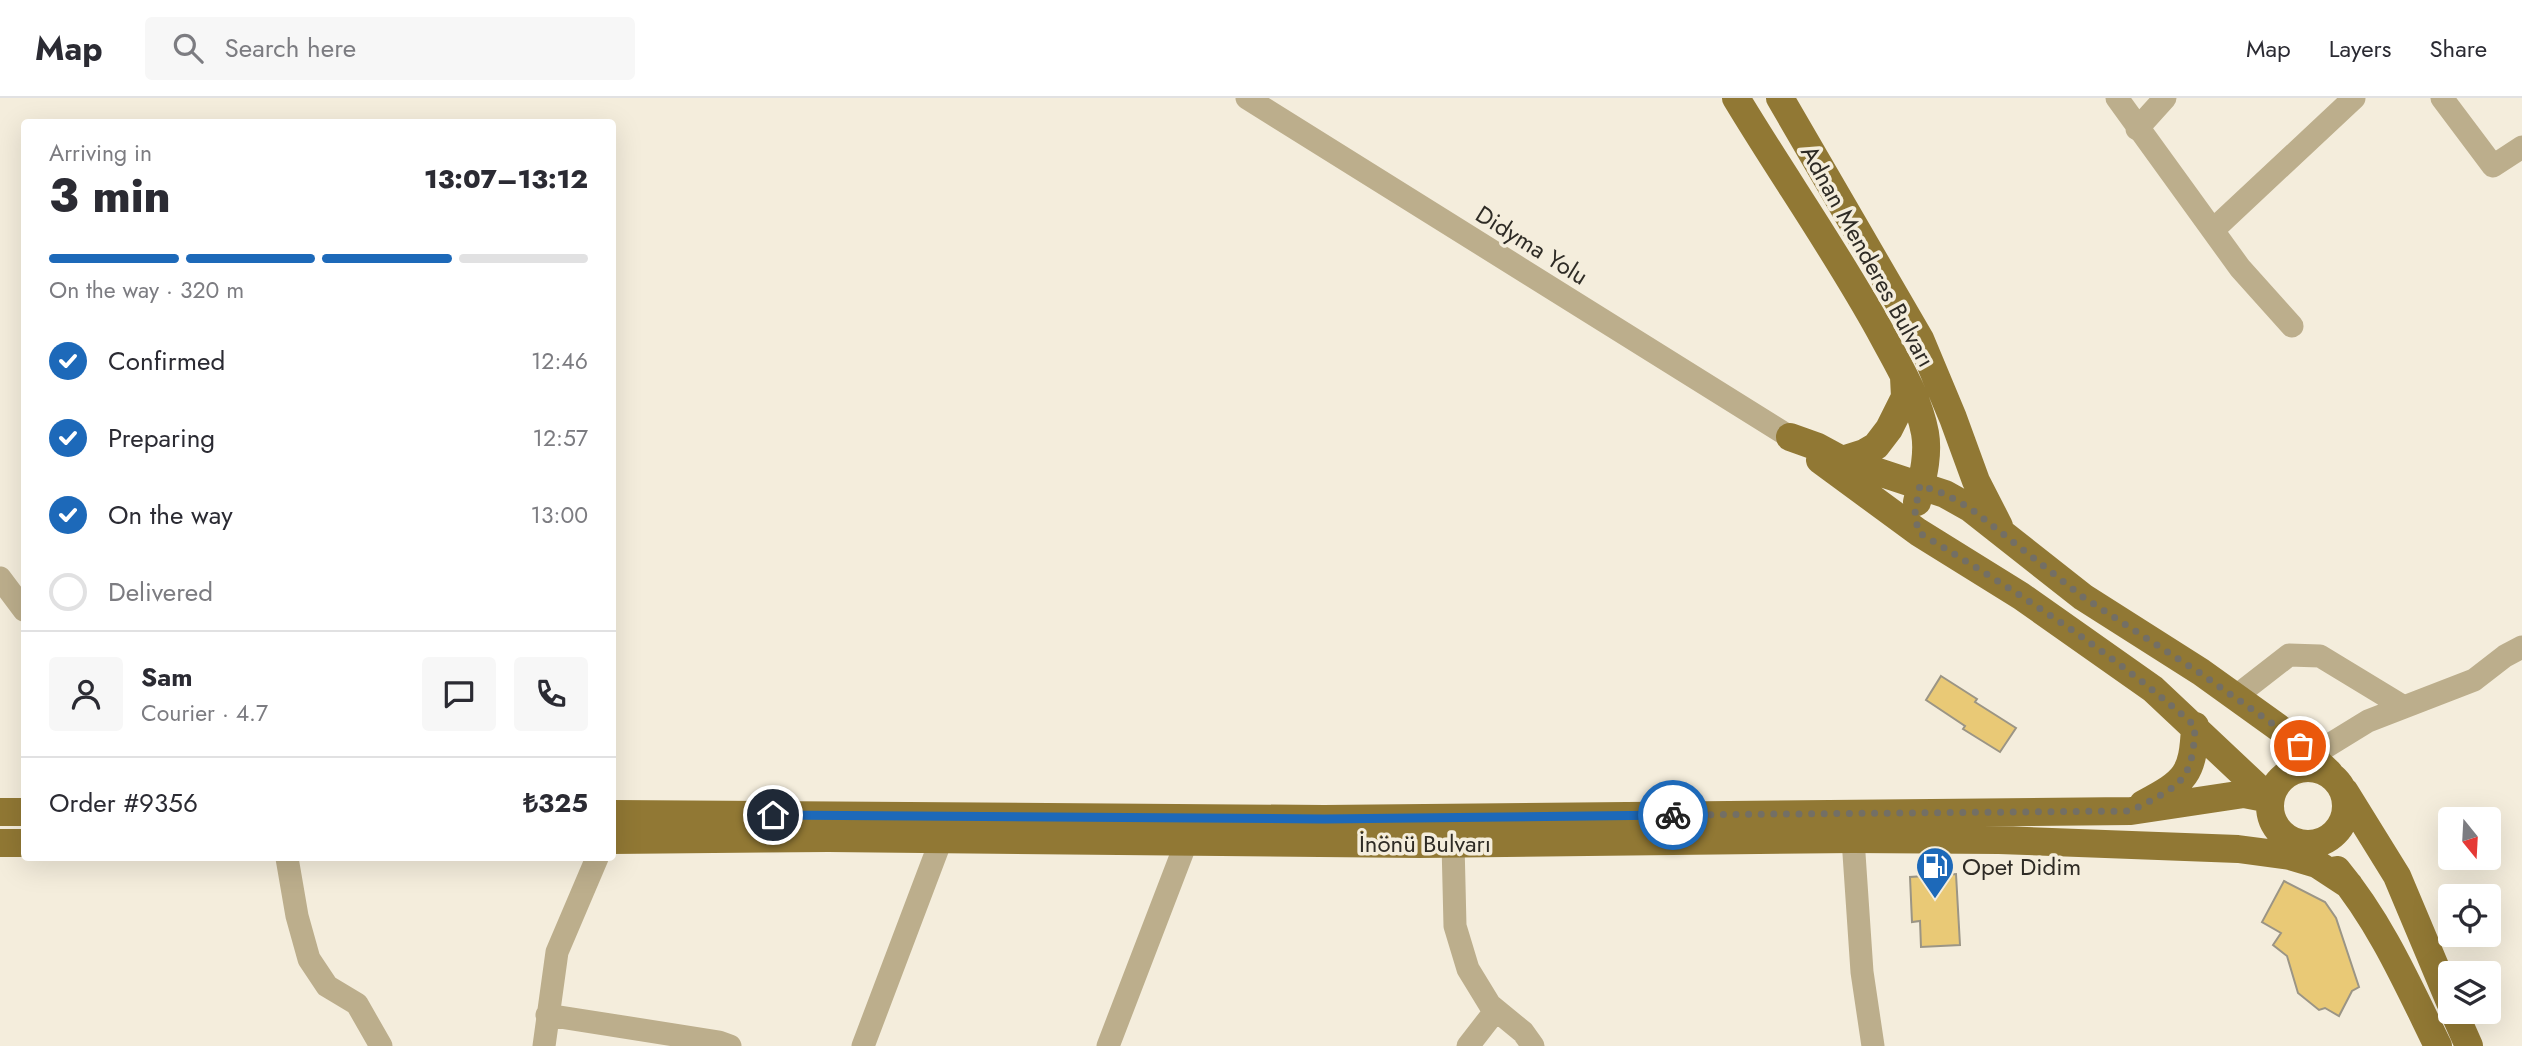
<!DOCTYPE html>
<html lang="en">
<head>
<meta charset="utf-8">
<style>
	:root { --surface:#fff; --page:#f7f7f7; --text:#2b2b33; --muted:#7c7c81; --line:#e1e1e2; --accent:#1d69b9 }
	body { margin:0; font-family:Jost,sans-serif; background:var(--page); color:var(--text); height:100vh; display:flex; flex-direction:column; font-size:26px; white-space:nowrap }
	* { box-sizing:border-box; margin:0 }
	p { font-size:23px; color:var(--muted) }
	.icon { flex:none; width:38px; height:38px; fill:none; stroke:currentColor; stroke-width:2; stroke-linecap:round; stroke-linejoin:round }
	.map { position:relative; flex:1; overflow:hidden }
	.details { position:absolute; left:21px; top:21px; width:595px; height:742px; display:flex; flex-direction:column; background:var(--surface); border-radius:7px; box-shadow:0 7px 28px #0002 }
	.details>* { flex:none }
	.needle { width:46px; rotate:162deg }
	.fabs { position:absolute; left:2438px; top:709px; display:grid; gap:14px }
	.fabs a { display:grid; place-items:center; width:63px; height:63px; border-radius:7px; background:var(--surface); box-shadow:0 7px 28px #0002; font-size:35px }
	.pin { position:absolute; display:grid; place-items:center; width:60px; height:60px; color:#fff; margin:-30px; border:4px solid #fff; border-radius:50%; box-shadow:0 2px 7px #0007 }
	.courier { position:absolute; display:grid; place-items:center; width:70px; height:70px; margin:-35px; border:5px solid #1d69b9; border-radius:50%; background:#fff; color:#222; box-shadow:0 2px 9px #0007 }
	.overview em { font-style:normal; font-weight:800 }
	.overview div { display:flex; flex-direction:column-reverse }
	.overview { display:flex; align-items:center; justify-content:space-between; height:119px; padding:0 28px }
	h1 { font-size:46px; font-weight:800; line-height:52px }
	.bar { display:grid; grid-template-columns:repeat(4,1fr); gap:10px 7px; align-content:center; height:84px; padding:0 28px }
	.bar i { height:9px; border-radius:5px; background:var(--line) }
	.bar .selected { background:var(--accent) }
	.bar p { grid-column:span 4 }
	.line { display:flex; align-items:center; gap:18px; padding:0 28px; border-top:2px solid var(--line) }
	.line div { flex:1 }
	.round { display:grid; place-items:center; flex:none; width:74px; height:74px; border-radius:7px; background:var(--page) }
	ol { padding:0 28px; list-style:none }
	li { display:flex; align-items:center; gap:21px; height:77px }
	li p { margin-inline-start:auto }
	li .icon { padding:7px; border-radius:50%; background:var(--accent); color:#fff; stroke-width:4 }
	li:last-child { color:var(--muted) }
	li i { width:38px; height:38px; border:4px solid var(--line); border-radius:50% }
	header { display:flex; align-items:center; gap:42px; box-sizing:border-box; height:98px; padding:0 35px; background:var(--surface); border-bottom:2px solid var(--line) }
	header strong { font-size:33px }
	nav { display:flex; gap:38px; margin-inline-start:auto; font-size:24px }
	.search { width:490px; height:63px; background:var(--page); display:flex; align-items:center; gap:18px; box-sizing:border-box; padding:0 24px; border-radius:7px; color:var(--muted); font-size:26px }
	.map>svg:first-child { display:block }
	.building { fill:#e9c976; stroke:#9b9585; stroke-width:2 }
	.lines { fill:none; stroke-linecap:round; stroke-linejoin:round }
	.minor { stroke:#bcae8c; stroke-width:23 }
	.major { stroke:#917834; stroke-width:28 }
	.done { stroke:#736f65; stroke-width:7; stroke-dasharray:0 12.6 }
	.route { stroke:#1d69b9; stroke-width:9 }
	.labels { text-anchor:middle; dominant-baseline:central; stroke-width:7; stroke-linejoin:round; paint-order:stroke }
	.street-label { font-size:24px; fill:#2e2b25; stroke:#f4eddc }
	.poi-label { font-size:24px; fill:#2e2b25; stroke:#f4eddc; text-anchor:start }
</style>
</head>
<body>
<header>
<strong>Map</strong>
<div class="search"><svg class="icon" aria-label="search" viewBox="0 0 24 24"><circle cx="10" cy="10" r="6"/><path d="M15 15l6 6"/></svg>Search here</div>
<nav><a>Map</a><a>Layers</a><a>Share</a></nav>
</header>
<div class="map">
<svg width="2522" height="948" viewBox="0 0 2522 948">
	<rect width="100%" height="100%" fill="#f4eddc"/>
	<path class="building" d="M1941 578 1977 601 1975 604 2016 630 2000 654 1963 631 1965 628 1926 602Z
		M1956 776 1960 847 1921 849 1920 823 1912 824 1910 779Z
		M2284 783 2325 804 2336 820 2359 889 2352 893 2339 918 2325 910 2319 912 2298 895 2287 858 2273 847 2281 835 2262 824Z"/>
	<g class="lines">
		<path class="minor" d="M1247 0 1790 339
			M2117 0 2240 170 2292 228
			M2442 0 2493 68 2522 49
			M2137 31 2165 0
			M2213 132 2354 0
			M0 480 24 512
			M2235 599 2289 557 2320 558 2404 609
			M2311 658 2368 623 2474 582 2505 558 2522 549
			M1853 741 1862 874 1873 948
			M1453 745 1455 828 1468 871 1490 907 1523 934 1533 948
			M287 760 297 818 309 861 327 888 357 906 381 948
			M547 917 719 944 730 948
			M544 948 557 854 597 760
			M863 948 941 742
			M1108 948 1186 745
			M1468 948 1496 912"/>
		<path class="major" d="M1736 0C1783 78 1836 153 1880 233 1897 265 1918 298 1925 335 1929 358 1922 382 1917 404
			M1780 0 1920 241 1953 320 1976 383 1999 428
			M1790 339 1818 349 1842 362 1945 396 1970 410 2083 499 2201 574 2290 638 2329 675
			M1820 362 1918 434 2021 498 2153 591 2270 701
			M1842 362 1864 355 1876 348 1889 331 1905 299 1904 279
			M2270 708a38 38 0 1 1 76 0a38 38 0 1 1-76 0Z
			M2345 694 2397 778 2450 904
			M2143 706C2186 683 2193 677 2195 628
			M0 714H24
			M612 716 1324 721 2131 713 2244 696 2270 701
			M612 742 828 740 1420 746 1853 741 1999 742 2238 751 2290 758 2317 766 2349 787
			M0 745H24
			M2337 772C2381 825 2408 887 2438 948
			M2454 914 2469 948"/>
	</g>
	<g class="lines">
		<path class="done" d="M1673 717 2131 713C2179 687 2193 686 2195 628 2111 553 2014 492 1918 434L1915 413 1920 387 1945 396 1970 410 2083 499 2200 575 2290 638 2300 648"/>
		<path class="route" d="M773 717 1324 721 1673 717"/>
	</g>
	<defs>
		<symbol id="fuel-pin" viewBox="-11 -11 22 30"><path d="M0 17L-7.5 6A9.5 9.5 0 1 1 7.5 6Z" fill="#1d69b9" stroke="#f4eddc"/><path d="M-5.5-6h7V0h2V4h1.3V-2.5L3-4.5l.8-.8L6-3V5H2.5V1h-1V6h-7ZM-4.2-4.7v3.2H.2V-4.7Z" fill="#fff"/></symbol>
	</defs>
	<g fill-rule="evenodd">
		<use href="#fuel-pin" x="1913" y="746" width="44" height="60"/>
	</g>
	<g class="labels">
		<g class="street-label">
			<text transform="translate(1532 147) rotate(32)">Didyma Yolu</text>
			<text transform="translate(1868 158) rotate(61)">Adnan Menderes Bulvarı</text>
			<text x="1425" y="745">İnönü Bulvarı</text>
		</g>
		<g class="poi-label">
			<text x="1962" y="768">Opet Didim</text>
		</g>
	</g>
</svg>
<div class="fabs">
<a><svg class="needle" viewBox="-14 -14 28 28"><path d="M0-13l5 13h-10z" fill="#e53935"/><path d="M0 13l5-13h-10z" fill="#7c7c81"/></svg></a>
<a><svg class="icon" aria-label="locate" viewBox="0 0 24 24"><circle cx="12" cy="12" r="6"/><path d="M12 2v4M12 18v4M2 12h4M18 12h4"/></svg></a>
<a><svg class="icon" aria-label="layers" viewBox="0 0 24 24"><path d="M12 4l9 5-9 5-9-5zM3 14l9 5 9-5"/></svg></a>
</div>
<div class="pin" style="left:2300px;top:648px;background:#ea580c"><svg class="icon" aria-label="bag" viewBox="0 0 24 24"><path d="M5 8h14l-1 12H6zM9 8a3 3 0 0 1 6 0"/></svg></div>
<div class="pin" style="left:773px;top:717px;background:#1f2937"><svg class="icon" aria-label="home" viewBox="0 0 24 24"><path d="M3 11l9-7 9 7M6 9v11h12V9"/></svg></div>
<div class="courier" style="left:1673px;top:717px"><svg class="icon" aria-label="bike" viewBox="0 0 24 24"><circle cx="6" cy="16" r="4"/><circle cx="18" cy="16" r="4"/><path d="M6 16l4-8h5l3 8M10 8l3 8H6M13 5h3"/></svg></div>
<section class="details">
<div class="overview"><div><h1>3 min</h1><p>Arriving in</p></div><em>13:07–13:12</em></div>
<div class="bar"><i class="selected"></i><i class="selected"></i><i class="selected"></i><i></i><p>On the way · 320 m</p></div>
<ol>
<li><svg class="icon" aria-label="check" viewBox="0 0 24 24"><path d="M5 12l5 5 9-10"/></svg>Confirmed<p>12:46</p></li>
<li><svg class="icon" aria-label="check" viewBox="0 0 24 24"><path d="M5 12l5 5 9-10"/></svg>Preparing<p>12:57</p></li>
<li><svg class="icon" aria-label="check" viewBox="0 0 24 24"><path d="M5 12l5 5 9-10"/></svg>On the way<p>13:00</p></li>
<li><i></i>Delivered</li>
</ol>
<div class="line" style="height:126px"><a class="round"><svg class="icon" aria-label="person" viewBox="0 0 24 24"><circle cx="12" cy="8" r="4"/><path d="M4 21q1-7 8-7t8 7"/></svg></a><div><b>Sam</b><p>Courier · 4.7</p></div><a class="round"><svg class="icon" aria-label="chat" viewBox="0 0 24 24"><path d="M4 5h16v11H9l-5 4z"/></svg></a><a class="round"><svg class="icon" aria-label="phone" viewBox="0 0 24 24"><path d="M5 4h4l2 5-3 2q2 4 5 5l2-3 5 2v4C11 20 4 13 5 4z"/></svg></a></div>
<div class="line" style="height:91px"><div>Order #9356</div><b>₺325</b></div>
</section>
</div>
</body>
</html>
